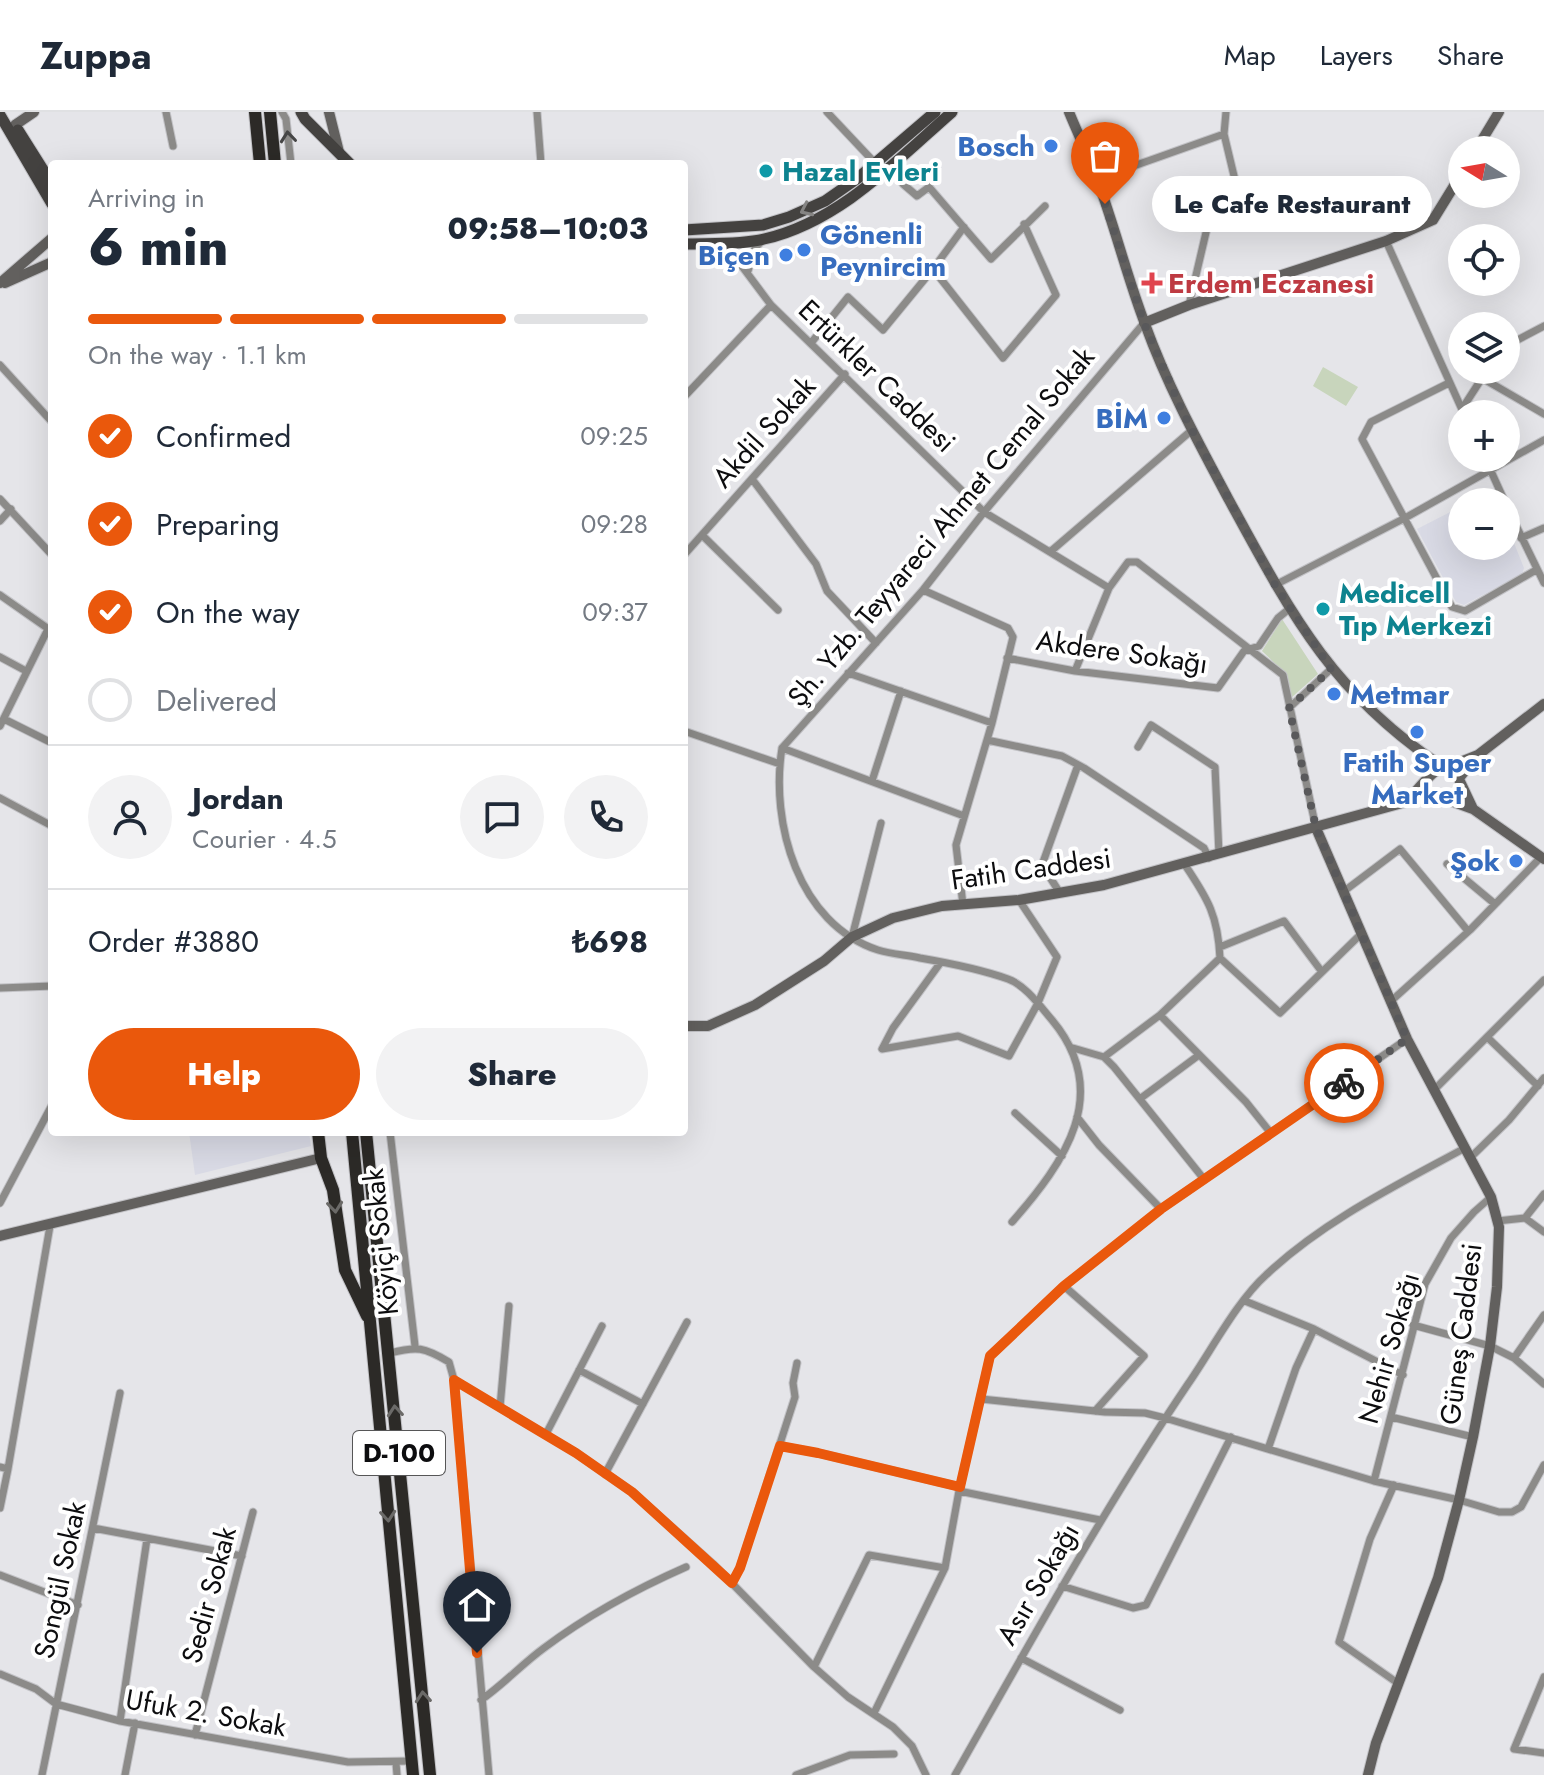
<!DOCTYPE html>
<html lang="en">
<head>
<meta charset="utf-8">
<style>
	:root { --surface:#fff; --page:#f2f2f3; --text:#1f2937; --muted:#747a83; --line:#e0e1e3; --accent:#ea580c }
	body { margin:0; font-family:Jost,sans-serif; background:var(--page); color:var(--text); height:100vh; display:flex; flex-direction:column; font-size:30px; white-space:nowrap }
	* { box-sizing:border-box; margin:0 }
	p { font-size:26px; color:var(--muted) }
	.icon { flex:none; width:44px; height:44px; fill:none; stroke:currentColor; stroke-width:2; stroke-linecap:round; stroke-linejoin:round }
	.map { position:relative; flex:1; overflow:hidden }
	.panel { position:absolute; left:48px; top:48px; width:640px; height:976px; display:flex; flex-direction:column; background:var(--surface); border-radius:8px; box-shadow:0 8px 32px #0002 }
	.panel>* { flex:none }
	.needle { width:52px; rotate:281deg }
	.tools { position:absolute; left:1448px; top:24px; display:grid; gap:16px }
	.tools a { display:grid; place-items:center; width:72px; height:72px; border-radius:50%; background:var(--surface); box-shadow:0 8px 32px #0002; font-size:40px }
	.pin { position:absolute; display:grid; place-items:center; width:68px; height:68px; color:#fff; margin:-82px -34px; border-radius:50% 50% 50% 0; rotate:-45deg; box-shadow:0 0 8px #0007 }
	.pin .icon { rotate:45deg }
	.courier { position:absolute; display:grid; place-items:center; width:80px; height:80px; margin:-40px; border:6px solid #ea580c; border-radius:50%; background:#fff; color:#222; box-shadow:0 2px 10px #0007 }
	.bubble { position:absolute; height:56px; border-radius:28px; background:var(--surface); box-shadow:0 8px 32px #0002; font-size:26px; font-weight:800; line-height:56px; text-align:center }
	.summary em { font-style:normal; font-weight:800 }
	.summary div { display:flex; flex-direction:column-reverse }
	.summary { display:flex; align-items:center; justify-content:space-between; height:136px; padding:0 40px }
	h1 { font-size:52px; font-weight:800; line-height:60px }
	.bar { display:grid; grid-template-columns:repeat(4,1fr); gap:12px 8px; align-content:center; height:96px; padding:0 40px }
	.bar i { height:10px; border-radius:6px; background:var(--line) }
	.bar .active { background:var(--accent) }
	.bar p { grid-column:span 4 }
	.line { display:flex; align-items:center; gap:20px; padding:0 40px; border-top:2px solid var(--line) }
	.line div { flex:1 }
	.round { display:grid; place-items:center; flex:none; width:84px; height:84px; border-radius:42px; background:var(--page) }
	ol { padding:0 40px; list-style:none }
	li { display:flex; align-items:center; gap:24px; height:88px }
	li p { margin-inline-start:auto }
	li .icon { padding:8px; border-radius:50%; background:var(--accent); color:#fff; stroke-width:4 }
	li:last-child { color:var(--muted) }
	li i { width:44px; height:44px; border:4px solid var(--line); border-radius:50% }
	.button { display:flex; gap:16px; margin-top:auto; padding:16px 40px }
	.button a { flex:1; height:92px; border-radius:48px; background:var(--accent); color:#fff; font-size:32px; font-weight:800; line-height:92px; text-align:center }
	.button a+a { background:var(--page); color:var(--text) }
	header { display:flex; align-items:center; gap:48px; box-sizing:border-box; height:112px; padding:0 40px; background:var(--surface); border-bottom:2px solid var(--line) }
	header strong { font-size:38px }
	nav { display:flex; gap:44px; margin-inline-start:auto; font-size:28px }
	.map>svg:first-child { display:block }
	.built { fill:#d9dae5 }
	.green { fill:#c8d5bc }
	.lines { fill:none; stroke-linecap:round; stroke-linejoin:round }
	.street-casing { stroke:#c2c2c6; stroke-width:9 }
	.secondary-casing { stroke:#c2c2c6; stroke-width:12 }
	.primary-casing { stroke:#c2c2c6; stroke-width:13 }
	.highway-casing { stroke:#c2c2c6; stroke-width:14 }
	.street { stroke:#8c8b89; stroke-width:7 }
	.secondary { stroke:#62605e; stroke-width:10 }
	.primary { stroke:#444240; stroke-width:11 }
	.highway { stroke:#2c2a27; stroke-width:12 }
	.oneway { stroke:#464646 }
	.oneway2 { stroke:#858483 }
	.oneway3 { stroke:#6b6a68 }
	.done { stroke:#59595b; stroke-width:8; stroke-dasharray:0 14.4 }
	.route { stroke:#ea580c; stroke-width:10 }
	.shop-dot { fill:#3f7fe0; stroke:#fff; stroke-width:3 }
	.culture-dot { fill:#0f9aa8; stroke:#fff; stroke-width:3 }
	.health-dot { fill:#e0444e; stroke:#fff; stroke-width:3 }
	.labels { text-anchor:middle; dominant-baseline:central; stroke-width:8; stroke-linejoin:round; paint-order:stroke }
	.shield { fill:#fff; stroke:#565657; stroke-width:2 }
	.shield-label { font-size:26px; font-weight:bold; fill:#0d0d0f }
	.shop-label { font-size:28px; font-weight:bold; fill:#366cbe; stroke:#fff; text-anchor:end }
	.culture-label { font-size:28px; font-weight:bold; fill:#0d838f; stroke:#fff; text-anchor:start }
	.health-label { font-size:28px; font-weight:bold; fill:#be3a42; stroke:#fff; text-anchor:start }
	.street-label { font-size:28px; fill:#0d0d0f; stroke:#fff }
</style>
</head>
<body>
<header>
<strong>Zuppa</strong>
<nav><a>Map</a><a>Layers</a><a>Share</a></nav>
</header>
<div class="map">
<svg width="1544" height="1663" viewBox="0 0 1544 1663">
	<rect width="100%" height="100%" fill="#e5e5e9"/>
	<path class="built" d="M1462 394V434H1506V411L1524 456 1522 462 1464 493 1456 490 1417 417Z
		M189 1020H309L311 1034 195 1063Z"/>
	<path class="green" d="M1323 255 1358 275 1346 294 1313 274Z
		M1282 507 1318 562 1291 586 1286 562 1262 539Z"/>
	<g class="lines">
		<defs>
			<path id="street" d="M166 0 173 34
				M282 0 286 7 291 52
				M537 0 541 52
				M827 0 875 51
				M1224 22 1240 89
				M891 55 903 72 917 84 929 75 991 147 1045 94
				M1097 67 1224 22 1226 0
				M1386 129 1464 302
				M716 135 732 141 771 193 984 400 1109 476
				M933 157 964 115
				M748 159 755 136 762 129
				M1189 193 1208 112
				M811 231 848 185 883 218 933 157 1003 246 1056 183 1024 112
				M1506 234 1544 214
				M0 253 52 310
				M1482 266 1544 302
				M1449 271 1371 310 1362 327 1452 495 1465 499 1536 458
				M684 285 771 193
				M1462 297 1482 266 1484 258
				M1485 346 1505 390
				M752 367 816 452 827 479 876 531
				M0 387 52 443
				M1506 393 1544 471
				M0 409 11 397
				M702 423 778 498
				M1521 426 1544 416
				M1050 440 1192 318
				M684 443 845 262
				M1275 473 1405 406 1544 328
				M923 478 1008 516 1013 525 992 611 956 733 963 793
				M0 483 50 518
				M0 545 26 559
				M1007 546 1075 559 1218 576 1244 539 1259 534 1278 506 1289 497
				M1075 559 1109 476 1128 450H1137L1283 563 1316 716
				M848 561 992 611
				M1289 596 1331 557
				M4 607 52 631
				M0 614 48 517
				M684 619 780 652
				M987 628 1062 644 1084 656 1204 736 1209 746
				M1138 635 1151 613 1215 655 1219 742
				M782 636 964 704
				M872 669 901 579
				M0 686 52 714
				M1447 752 1495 792
				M1343 780 1400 737 1468 819
				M1060 781 1042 753 1078 653
				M852 825 881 711
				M1220 835 1284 809 1322 860
				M1220 846 1280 901 1361 822
				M941 850 893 916 882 937 958 924 1009 944 1038 891 1057 845 1019 788
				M0 876 52 874
				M1390 890 1470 818 1541 745
				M1160 903 1246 990 1270 1020
				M1487 925 1538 974
				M1073 936 1104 945 1114 955 1203 1066
				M1104 945 1160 903 1220 846C1218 804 1208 787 1185 753
				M1435 977 1544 868
				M1141 986 1199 943
				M1015 1001 1062 1044
				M1077 1005 1099 1033 1161 1097
				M390 1020 415 1234
				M1470 1046 1509 1008 1544 966
				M0 1091 52 993
				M1525 1106 1544 1082
				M1497 1109 1525 1106 1544 1120
				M1012 1110C1065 1050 1113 981 1052 908 1040 894 1025 873 1008 867 980 857 949 851 920 846 906 843 891 842 878 838 798 812 770 711 782 636L923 478 984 400 1144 211
				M1064 1174 1144 1244 1095 1299
				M1245 1189 1314 1217
				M1413 1213 1490 1234 1514 1246 1544 1272
				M390 1241C417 1234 424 1235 449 1250L454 1268 576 1341 632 1380 713 1452 814 1555 848 1585 893 1615 912 1634 926 1663
				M1514 1246 1544 1203
				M579 1258 643 1292
				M454 1268 489 1663
				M981 1287 1105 1300 1145 1301 1165 1306 1374 1369 1459 1388 1499 1400H1512L1521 1395 1544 1353
				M500 1295 509 1194
				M1391 1305 1473 1325
				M546 1322 602 1214
				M780 1334 818 1341 960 1375
				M1268 1337 1296 1256 1314 1217 1403 1263
				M0 1355 8 1357 50 1114
				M605 1362 687 1210
				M1374 1369 1425 1172 1451 1126 1474 1100 1491 1085
				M1394 1373 1370 1427 1339 1530 1399 1572
				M959 1379 1100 1408
				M0 1396 8 1357
				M93 1416 242 1444
				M0 1463 78 1493
				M732 1471 740 1456 795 1285 793 1271 797 1251
				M1062 1474 1133 1496 1146 1493 1231 1325
				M1021 1546 1120 1598
				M814 1555 869 1443 945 1456
				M0 1562 36 1577 56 1592 120 1609 348 1650 412 1649
				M1544 1565 1514 1637 1544 1641
				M481 1588C504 1572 522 1552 544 1536 588 1503 636 1477 686 1455
				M874 1601 945 1456 959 1379 990 1244 1064 1174 1161 1097 1407 927
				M120 1609 147 1427
				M195 1623 253 1400
				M396 1651 397 1663
				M42 1663 120 1281
				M125 1663 135 1611
				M796 1663 850 1643 894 1642
				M955 1663C1030 1531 1103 1398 1188 1272 1211 1239 1237 1189 1266 1163 1323 1109 1397 1073 1465 1036"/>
			<path id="secondary" d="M329 0 339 40
				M1069 0C1078 22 1089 45 1097 67 1115 115 1127 165 1145 212 1167 273 1198 330 1229 388 1290 500 1332 582 1443 655H1448L1478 643
				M15 13 34 0
				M1476 38 1499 0
				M0 171 52 126
				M5 171 52 150
				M1144 211 1189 193 1386 129 1433 108 1462 61
				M1456 661 1473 697
				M1459 666 1478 643 1544 592
				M1407 689C1417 679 1432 658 1443 655
				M1316 716 1407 927 1491 1085 1499 1115 1497 1175 1490 1234 1473 1325 1459 1388 1438 1466 1376 1631 1368 1663
				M684 914H708L755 893 824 849 852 825 893 806 942 794 1019 788 1104 773 1406 690 1440 685 1473 697 1544 747
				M0 1124 321 1046"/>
			<path id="primary" d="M301 0 305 7 350 52
				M0 3 52 92
				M18 18 52 72
				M684 118 763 113 789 105 825 89 858 66 935 0
				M684 132C710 131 739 133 764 127 839 110 896 49 952 0"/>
			<path id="highway" d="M255 0 260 52
				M270 0 275 52
				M318 1020 321 1046 333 1078 345 1158 367 1204
				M352 1020 413 1663
				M366 1020 430 1663"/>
		</defs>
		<use href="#street" class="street-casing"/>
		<use href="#secondary" class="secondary-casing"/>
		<use href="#primary" class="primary-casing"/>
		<use href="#highway" class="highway-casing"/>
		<use href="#street" class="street"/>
		<use href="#secondary" class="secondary"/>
		<use href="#primary" class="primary"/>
		<use href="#highway" class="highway"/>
	</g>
	<defs><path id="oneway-chevron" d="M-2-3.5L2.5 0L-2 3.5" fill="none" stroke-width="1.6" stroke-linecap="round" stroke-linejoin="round" transform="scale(2)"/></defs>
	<use class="oneway" href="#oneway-chevron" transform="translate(288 25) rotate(-96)"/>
	<use class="oneway2" href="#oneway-chevron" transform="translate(806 98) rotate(155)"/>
	<g class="oneway3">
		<use href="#oneway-chevron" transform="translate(335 1095) rotate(84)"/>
		<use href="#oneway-chevron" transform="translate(395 1299) rotate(-95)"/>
		<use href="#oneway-chevron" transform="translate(388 1404) rotate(85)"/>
		<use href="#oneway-chevron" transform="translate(423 1585) rotate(-95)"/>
	</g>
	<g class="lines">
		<path class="done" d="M1105 92 1144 211 1183 301 1275 473 1331 557 1289 596 1316 716 1407 927 1344 971"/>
		<path class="route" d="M477 1541 454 1268 576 1341 632 1380 732 1471 740 1456 780 1334 818 1341 960 1375 990 1244 1064 1174 1161 1097 1344 971"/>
	</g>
	<g class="shop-dot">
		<circle cx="1051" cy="34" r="8"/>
		<circle cx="804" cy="138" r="8"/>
		<circle cx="786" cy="143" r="8"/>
		<circle cx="1164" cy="306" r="8"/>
		<circle cx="1334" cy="582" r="8"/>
		<circle cx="1417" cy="620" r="8"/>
		<circle cx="1516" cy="749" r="8"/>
	</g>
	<g class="culture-dot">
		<circle cx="766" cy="59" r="8"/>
		<circle cx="1323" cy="497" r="8"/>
	</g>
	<path class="health-dot" d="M1148 159h8v8h8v8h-8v8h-8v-8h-8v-8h8z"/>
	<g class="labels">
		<rect class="shield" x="353" y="1319" width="92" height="44" rx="6"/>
		<g class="shield-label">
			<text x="399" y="1341">D-100</text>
		</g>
		<g class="shop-label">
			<text x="1035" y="34">Bosch</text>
			<text x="820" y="122" text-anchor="start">Gönenli<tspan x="820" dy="32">Peynircim</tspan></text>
			<text x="770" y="143">Biçen</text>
			<text x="1148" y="306">BİM</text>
			<text x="1350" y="582" text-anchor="start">Metmar</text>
			<text x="1417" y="650" text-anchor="middle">Fatih Super<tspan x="1417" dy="32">Market</tspan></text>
			<text x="1500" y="749">Şok</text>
		</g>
		<g class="culture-label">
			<text x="782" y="59">Hazal Evleri</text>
			<text x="1339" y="481">Medicell<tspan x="1339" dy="32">Tıp Merkezi</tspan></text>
		</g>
		<g class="health-label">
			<text x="1168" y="171">Erdem Eczanesi</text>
		</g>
		<g class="street-label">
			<text transform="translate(877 264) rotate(44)">Ertürkler Caddesi</text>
			<text transform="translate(764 320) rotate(-48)">Akdil Sokak</text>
			<text transform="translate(941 415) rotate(-50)">Şh. Yzb. Teyyareci Ahmet Cemal Sokak</text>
			<text transform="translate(1122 540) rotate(8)">Akdere Sokağı</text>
			<text transform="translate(1031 757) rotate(-8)">Fatih Caddesi</text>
			<text transform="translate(381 1130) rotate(-96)">Köyiçi Sokak</text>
			<text transform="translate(1461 1222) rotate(-83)">Güneş Caddesi</text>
			<text transform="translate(1389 1236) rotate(-74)">Nehir Sokağı</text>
			<text transform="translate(60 1468) rotate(-78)">Songül Sokak</text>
			<text transform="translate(1038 1472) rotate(-60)">Asır Sokağı</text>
			<text transform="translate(209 1483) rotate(-75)">Sedir Sokak</text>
			<text transform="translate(206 1601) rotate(10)">Ufuk 2. Sokak</text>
		</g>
	</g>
</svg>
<div class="tools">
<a><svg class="needle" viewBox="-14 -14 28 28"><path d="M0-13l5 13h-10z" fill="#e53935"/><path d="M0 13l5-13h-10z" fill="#747a83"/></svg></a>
<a><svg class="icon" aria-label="locate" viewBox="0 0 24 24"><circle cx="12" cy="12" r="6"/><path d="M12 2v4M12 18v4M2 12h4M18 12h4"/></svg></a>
<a><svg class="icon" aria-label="layers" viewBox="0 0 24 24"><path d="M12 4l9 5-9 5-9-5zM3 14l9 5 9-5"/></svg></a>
<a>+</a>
<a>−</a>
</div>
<div class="pin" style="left:1105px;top:92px;background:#ea580c"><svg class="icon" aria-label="bag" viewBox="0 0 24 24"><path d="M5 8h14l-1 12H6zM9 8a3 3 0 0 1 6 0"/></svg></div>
<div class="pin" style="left:477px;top:1541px;background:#1f2937"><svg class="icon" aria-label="home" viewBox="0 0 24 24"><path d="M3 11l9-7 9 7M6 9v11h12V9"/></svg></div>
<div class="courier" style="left:1344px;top:971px"><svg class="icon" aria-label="bike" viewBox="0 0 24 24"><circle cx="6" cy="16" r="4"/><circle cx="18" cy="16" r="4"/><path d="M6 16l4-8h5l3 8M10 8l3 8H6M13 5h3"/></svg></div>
<div class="bubble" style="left:1152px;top:64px;width:280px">Le Cafe Restaurant</div>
<section class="panel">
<div class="summary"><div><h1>6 min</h1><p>Arriving in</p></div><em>09:58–10:03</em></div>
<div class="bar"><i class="active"></i><i class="active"></i><i class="active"></i><i></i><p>On the way · 1.1 km</p></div>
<ol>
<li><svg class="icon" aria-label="check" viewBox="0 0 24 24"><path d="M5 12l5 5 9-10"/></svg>Confirmed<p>09:25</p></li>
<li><svg class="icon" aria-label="check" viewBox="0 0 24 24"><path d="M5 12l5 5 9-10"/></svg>Preparing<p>09:28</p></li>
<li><svg class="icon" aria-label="check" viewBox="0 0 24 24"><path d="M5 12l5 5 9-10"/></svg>On the way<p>09:37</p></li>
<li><i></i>Delivered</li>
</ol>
<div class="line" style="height:144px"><a class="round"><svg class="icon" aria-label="person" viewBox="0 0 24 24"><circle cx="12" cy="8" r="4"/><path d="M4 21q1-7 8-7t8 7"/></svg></a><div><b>Jordan</b><p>Courier · 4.5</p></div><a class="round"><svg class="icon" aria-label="chat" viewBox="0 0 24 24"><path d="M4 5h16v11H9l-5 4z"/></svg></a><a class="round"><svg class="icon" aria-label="phone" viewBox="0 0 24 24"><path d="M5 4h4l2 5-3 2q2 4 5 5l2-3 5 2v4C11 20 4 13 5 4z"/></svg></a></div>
<div class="line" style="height:104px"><div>Order #3880</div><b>₺698</b></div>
<div class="button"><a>Help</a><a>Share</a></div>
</section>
</div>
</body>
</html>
